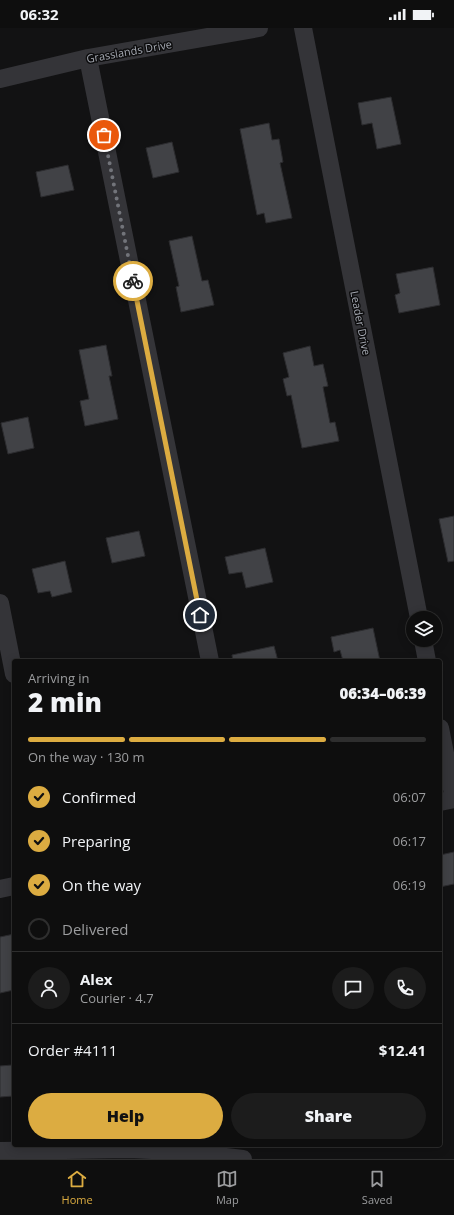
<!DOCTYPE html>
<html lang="en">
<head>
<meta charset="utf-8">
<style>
	:root { --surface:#0e0e0e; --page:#1c1c1c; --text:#f1f3f6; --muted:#9b9c9e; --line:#2e2e2e; --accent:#dcac41 }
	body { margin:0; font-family:"Open Sans",sans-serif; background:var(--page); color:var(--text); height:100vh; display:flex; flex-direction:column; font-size:15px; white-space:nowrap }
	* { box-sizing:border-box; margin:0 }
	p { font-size:13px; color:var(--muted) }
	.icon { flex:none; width:22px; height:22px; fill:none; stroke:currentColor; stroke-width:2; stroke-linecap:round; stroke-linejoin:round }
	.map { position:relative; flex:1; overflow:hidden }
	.side { position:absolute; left:12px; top:631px; width:430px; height:488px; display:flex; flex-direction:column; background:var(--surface); border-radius:4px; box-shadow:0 2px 10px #0003,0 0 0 1px var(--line) }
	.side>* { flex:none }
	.controls { position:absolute; left:406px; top:583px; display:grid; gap:8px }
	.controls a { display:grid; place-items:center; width:36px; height:36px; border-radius:50%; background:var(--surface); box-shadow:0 2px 10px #0003,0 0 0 1px var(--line); font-size:20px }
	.pin { position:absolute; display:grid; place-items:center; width:34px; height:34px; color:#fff; margin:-17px; border:2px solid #fff; border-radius:50%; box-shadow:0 1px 4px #0007 }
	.courier { position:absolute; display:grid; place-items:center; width:40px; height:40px; margin:-20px; border:3px solid #dcac41; border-radius:50%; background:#fff; color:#222; box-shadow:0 1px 5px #0007 }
	.headline em { font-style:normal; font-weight:800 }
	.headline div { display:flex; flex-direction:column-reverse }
	.headline { display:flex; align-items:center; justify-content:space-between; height:68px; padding:0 16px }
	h1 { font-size:26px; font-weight:800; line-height:30px }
	.bar { display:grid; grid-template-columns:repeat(4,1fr); gap:6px 4px; align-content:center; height:48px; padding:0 16px }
	.bar i { height:5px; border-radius:3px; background:var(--line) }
	.bar .active { background:var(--accent) }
	.bar p { grid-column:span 4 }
	.line { display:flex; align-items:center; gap:10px; padding:0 16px; border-top:1px solid var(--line) }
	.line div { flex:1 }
	.round { display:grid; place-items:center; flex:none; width:42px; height:42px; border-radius:21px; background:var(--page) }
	ol { padding:0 16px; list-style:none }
	li { display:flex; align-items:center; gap:12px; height:44px }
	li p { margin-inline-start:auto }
	li .icon { padding:4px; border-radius:50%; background:var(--accent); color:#111; stroke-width:4 }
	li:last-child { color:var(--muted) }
	li i { width:22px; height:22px; border:2px solid var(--line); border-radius:50% }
	.button { display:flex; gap:8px; margin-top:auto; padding:8px 16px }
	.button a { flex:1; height:46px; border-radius:24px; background:var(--accent); color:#111; font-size:16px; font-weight:800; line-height:46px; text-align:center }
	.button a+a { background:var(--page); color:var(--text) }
	.status { display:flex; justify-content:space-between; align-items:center; height:28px; padding:0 20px; background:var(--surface); direction:ltr }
	.status svg { height:11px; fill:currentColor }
	.dock { display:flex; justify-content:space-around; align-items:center; height:56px; border-top:1px solid var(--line); background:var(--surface); font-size:11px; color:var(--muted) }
	.dock a { display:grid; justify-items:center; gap:2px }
	.dock .active { color:var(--accent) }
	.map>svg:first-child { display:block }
	.building { fill:#414246; stroke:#2c2c2f }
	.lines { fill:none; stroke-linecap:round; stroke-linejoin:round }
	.minor { stroke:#343438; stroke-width:18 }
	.done { stroke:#72747a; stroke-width:4; stroke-dasharray:0 7.2 }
	.route { stroke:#dcac41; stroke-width:5 }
	.labels { text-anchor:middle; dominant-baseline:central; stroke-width:3; stroke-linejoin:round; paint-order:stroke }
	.street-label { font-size:11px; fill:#a5a9b2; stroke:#0d0d0e }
</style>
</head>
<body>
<div class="status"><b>06:32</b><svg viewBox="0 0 49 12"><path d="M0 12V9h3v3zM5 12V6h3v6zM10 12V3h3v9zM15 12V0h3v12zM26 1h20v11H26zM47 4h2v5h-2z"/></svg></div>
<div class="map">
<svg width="454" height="1131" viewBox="0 0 454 1131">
	<rect width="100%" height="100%" fill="#121213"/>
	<path class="building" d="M391 69 401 116 377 121 372 95 362 97 358 75Z
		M269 95 272 112 279 111 283 134 280 135 292 190 266 195 264 185 257 187 240 101Z
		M172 114 179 144 153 150 146 120Z
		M68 137 74 162 41 169 36 144Z
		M192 208 202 253 208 252 214 277 181 284 176 259 179 258 169 213Z
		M433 239 440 277 399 285 395 267 400 265 396 246Z
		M106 317 112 348H109L118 391 85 398 80 373 89 371 79 322Z
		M310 318 314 338 323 336 328 358 323 359 330 395 335 394 339 413 302 420 291 367 287 368 283 351 289 349 283 325Z
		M28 389 34 420 8 426 1 395Z
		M454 488V533L448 534 439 491Z
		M139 503 145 528 112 535 106 510Z
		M265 520 273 554 246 560 242 544 229 546 225 529Z
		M65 533 72 564 52 569 50 563 38 565 32 541Z
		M373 600 380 633H343L340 622 334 624 331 609Z
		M274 618 278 633H233L232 627Z
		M454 824V856L440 859V827Z
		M14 906V962L0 965V909Z
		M12 1037 14 1068 0 1069V1038Z"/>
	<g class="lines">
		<path class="minor" d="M303 0 419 590
			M88 30 210 633
			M0 51 88 30 259 0
			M0 575 14 646
			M423 612 427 633
			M440 700 454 771 440 774
			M0 861 14 858
			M0 1123 129 1121 174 1123 243 1131"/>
	</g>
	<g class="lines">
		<path class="done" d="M104 107 133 253"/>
		<path class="route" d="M133 253 200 587"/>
	</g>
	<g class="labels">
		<g class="street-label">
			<text transform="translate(129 23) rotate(-10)">Grasslands Drive</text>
			<text transform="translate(361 295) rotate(79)">Leader Drive</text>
		</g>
	</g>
</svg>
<div class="controls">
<a><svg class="icon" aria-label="layers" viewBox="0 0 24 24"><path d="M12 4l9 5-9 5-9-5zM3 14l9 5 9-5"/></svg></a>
</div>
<div class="pin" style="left:104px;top:107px;background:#ea580c"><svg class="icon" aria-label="bag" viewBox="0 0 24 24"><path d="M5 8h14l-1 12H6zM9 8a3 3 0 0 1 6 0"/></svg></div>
<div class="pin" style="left:200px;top:587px;background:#1f2937"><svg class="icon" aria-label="home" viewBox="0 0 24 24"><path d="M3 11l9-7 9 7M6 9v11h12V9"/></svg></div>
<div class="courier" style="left:133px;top:253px"><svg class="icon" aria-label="bike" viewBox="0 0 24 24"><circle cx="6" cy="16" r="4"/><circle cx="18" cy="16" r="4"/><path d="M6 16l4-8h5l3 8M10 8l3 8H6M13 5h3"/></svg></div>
<section class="side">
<div class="headline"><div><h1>2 min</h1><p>Arriving in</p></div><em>06:34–06:39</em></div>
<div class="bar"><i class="active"></i><i class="active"></i><i class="active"></i><i></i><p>On the way · 130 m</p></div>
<ol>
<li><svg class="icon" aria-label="check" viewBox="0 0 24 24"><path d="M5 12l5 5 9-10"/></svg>Confirmed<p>06:07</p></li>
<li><svg class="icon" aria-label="check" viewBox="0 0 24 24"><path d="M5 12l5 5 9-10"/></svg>Preparing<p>06:17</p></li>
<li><svg class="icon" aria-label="check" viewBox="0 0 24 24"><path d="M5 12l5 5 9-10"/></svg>On the way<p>06:19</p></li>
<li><i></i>Delivered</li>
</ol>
<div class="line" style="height:72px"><a class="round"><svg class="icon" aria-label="person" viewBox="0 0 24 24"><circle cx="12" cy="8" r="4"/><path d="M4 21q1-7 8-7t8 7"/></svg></a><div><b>Alex</b><p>Courier · 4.7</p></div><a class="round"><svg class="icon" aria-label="chat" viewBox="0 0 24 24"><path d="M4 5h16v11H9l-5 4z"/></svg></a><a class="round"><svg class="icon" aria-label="phone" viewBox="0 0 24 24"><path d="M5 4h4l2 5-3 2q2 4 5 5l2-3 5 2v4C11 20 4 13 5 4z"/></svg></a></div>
<div class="line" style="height:52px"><div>Order #4111</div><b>$12.41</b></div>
<div class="button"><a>Help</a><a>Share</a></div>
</section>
</div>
<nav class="dock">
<a class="active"><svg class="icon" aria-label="home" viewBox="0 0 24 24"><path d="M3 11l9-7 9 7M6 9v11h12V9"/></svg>Home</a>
<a><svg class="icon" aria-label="map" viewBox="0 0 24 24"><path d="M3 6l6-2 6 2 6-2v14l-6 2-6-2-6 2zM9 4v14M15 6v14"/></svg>Map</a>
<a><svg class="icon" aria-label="saved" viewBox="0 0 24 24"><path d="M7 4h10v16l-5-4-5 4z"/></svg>Saved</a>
</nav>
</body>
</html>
